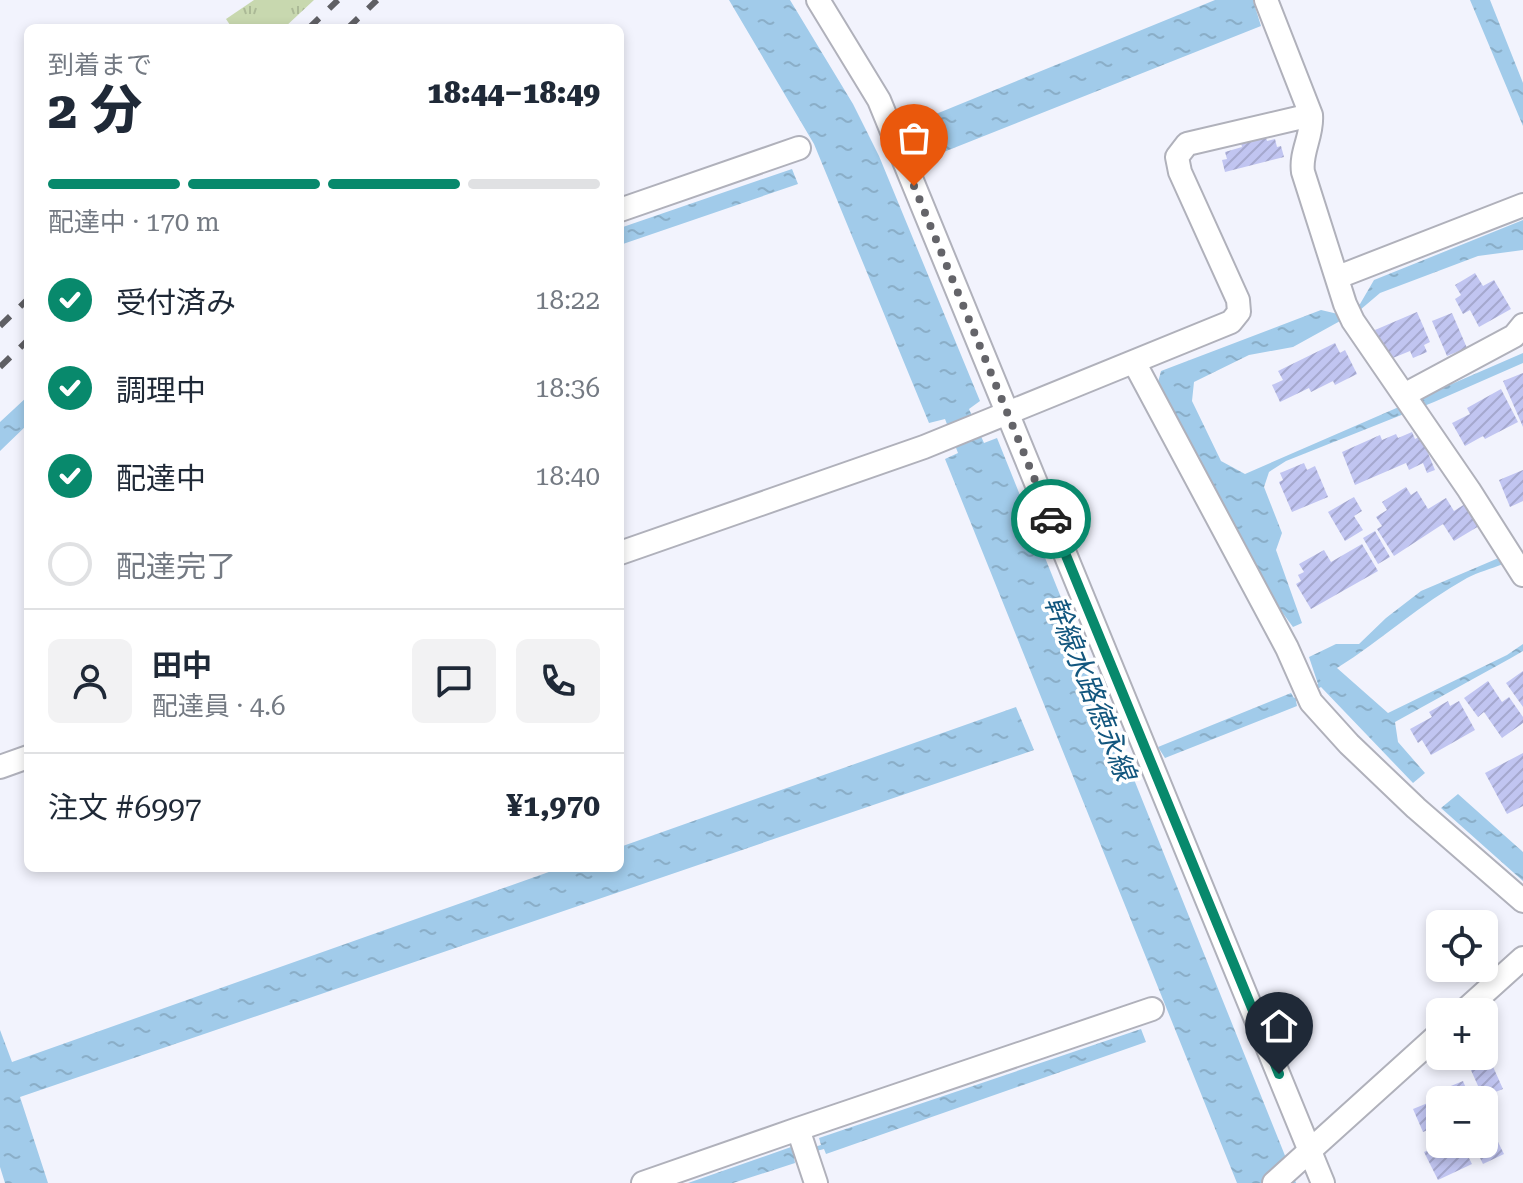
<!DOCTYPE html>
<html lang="ja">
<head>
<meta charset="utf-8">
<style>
	:root { --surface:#fff; --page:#f2f2f3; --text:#1f2937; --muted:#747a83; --line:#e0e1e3; --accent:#08896c }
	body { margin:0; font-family:"Roboto Serif","Noto Sans JP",serif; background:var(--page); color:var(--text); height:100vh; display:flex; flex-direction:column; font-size:30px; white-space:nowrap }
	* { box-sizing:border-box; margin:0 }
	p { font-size:26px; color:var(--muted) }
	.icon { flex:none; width:44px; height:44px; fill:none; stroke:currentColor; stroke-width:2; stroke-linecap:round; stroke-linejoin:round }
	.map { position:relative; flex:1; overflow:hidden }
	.panel { position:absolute; left:24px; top:24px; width:600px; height:848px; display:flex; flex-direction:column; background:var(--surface); border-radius:12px; box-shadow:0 4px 12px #0003 }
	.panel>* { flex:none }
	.buttons { position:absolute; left:1426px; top:910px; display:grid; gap:16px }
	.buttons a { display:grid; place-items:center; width:72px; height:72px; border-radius:12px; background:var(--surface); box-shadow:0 4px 12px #0003; font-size:40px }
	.pin { position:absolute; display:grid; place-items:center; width:68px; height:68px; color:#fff; margin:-82px -34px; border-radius:50% 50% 50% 0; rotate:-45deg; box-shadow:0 0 8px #0007 }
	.pin .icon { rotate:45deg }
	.courier { position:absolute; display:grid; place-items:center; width:80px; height:80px; margin:-40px; border:6px solid #08896c; border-radius:50%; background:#fff; color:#222; box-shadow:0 2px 10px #0007 }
	.headline em { font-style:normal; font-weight:800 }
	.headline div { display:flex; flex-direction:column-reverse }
	.headline { display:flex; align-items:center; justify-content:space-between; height:136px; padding:0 24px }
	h1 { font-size:52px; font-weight:800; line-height:60px }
	.bar { display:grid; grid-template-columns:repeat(4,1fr); gap:12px 8px; align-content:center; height:96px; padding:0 24px }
	.bar i { height:10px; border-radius:6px; background:var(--line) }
	.bar .selected { background:var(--accent) }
	.bar p { grid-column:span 4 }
	.line { display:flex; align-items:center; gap:20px; padding:0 24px; border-top:2px solid var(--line) }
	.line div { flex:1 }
	.round { display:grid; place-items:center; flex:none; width:84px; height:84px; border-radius:12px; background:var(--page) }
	ol { padding:0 24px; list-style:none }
	li { display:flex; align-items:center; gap:24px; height:88px }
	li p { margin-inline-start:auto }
	li .icon { padding:8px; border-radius:50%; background:var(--accent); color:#fff; stroke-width:4 }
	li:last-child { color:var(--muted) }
	li i { width:44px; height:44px; border:4px solid var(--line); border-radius:50% }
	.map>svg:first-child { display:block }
	.grass { fill:url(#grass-tufts) }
	.water { fill:url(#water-ripples) }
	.building { fill:url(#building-hatch) }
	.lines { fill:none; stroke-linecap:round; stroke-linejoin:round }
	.minor-casing { stroke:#b0b1bb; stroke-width:26 }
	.minor { stroke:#fff; stroke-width:22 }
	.rail { stroke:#5f5f64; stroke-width:6; stroke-dasharray:14 14; stroke-linecap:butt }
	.done { stroke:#646469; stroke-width:8; stroke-dasharray:0 14.4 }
	.route { stroke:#08896c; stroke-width:10 }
	.labels { text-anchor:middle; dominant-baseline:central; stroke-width:7; stroke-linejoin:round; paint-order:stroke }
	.water-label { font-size:28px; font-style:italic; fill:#12567e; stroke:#fff }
</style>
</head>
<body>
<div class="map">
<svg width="1523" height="1183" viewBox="0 0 1523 1183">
	<defs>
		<pattern id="grass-tufts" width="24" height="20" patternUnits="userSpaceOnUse" patternTransform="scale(2)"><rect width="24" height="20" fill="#c8d8af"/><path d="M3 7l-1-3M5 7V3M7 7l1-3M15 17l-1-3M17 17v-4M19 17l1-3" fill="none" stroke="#abb996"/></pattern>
		<pattern id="water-ripples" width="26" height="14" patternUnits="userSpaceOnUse" patternTransform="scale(2)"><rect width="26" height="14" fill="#a1cbea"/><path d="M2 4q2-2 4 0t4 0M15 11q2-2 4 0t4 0" fill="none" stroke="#8aaec8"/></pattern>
		<pattern id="building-hatch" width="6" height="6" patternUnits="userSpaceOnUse" patternTransform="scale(2)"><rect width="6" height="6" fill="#c1c5f1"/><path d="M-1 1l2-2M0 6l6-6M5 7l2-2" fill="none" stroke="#a5a8ce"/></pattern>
	</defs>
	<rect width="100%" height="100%" fill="#f2f3fd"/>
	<path class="grass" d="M254 0H314L284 28H232L226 19Z"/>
	<path class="water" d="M729 0H790L853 104 879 156 980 401 969 409 984 443 997 438 1296 1183H1237L945 459 958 453 945 419 929 423 814 144Z
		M1215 0H1253L1261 26 926 159 909 125Z
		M1470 0H1490L1523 83V126Z
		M792 169 798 184 620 245V228Z
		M1523 220V250L1478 256 1380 293 1360 310 1293 347 1249 355 1194 382 1192 401 1221 461 1245 474 1523 353V363L1434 402 1286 461 1269 472 1264 487 1282 533 1276 550 1302 623 1293 627 1265 589 1157 386 1161 371 1321 310 1338 314 1360 304 1374 280Z
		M28 396V424L0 451V422Z
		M1501 557 1503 564C1491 569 1478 572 1467 578 1420 604 1382 640 1337 668L1388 713 1507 655 1523 644V651L1511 658 1395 722 1398 742 1425 773 1413 783 1321 687 1296 701 1297 706 1165 758 1158 747 1291 693 1294 698 1318 684 1309 657 1336 644H1359L1386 618 1421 591Z
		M1016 707 1034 750 20 1097 48 1183H5L0 1167V1030L12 1062 560 868H620V847Z
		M1458 794 1523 852V881L1441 808Z
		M1141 1029 1146 1042 826 1154 824 1149 794 1157 795 1163 733 1183H688L791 1147 793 1153 821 1145 819 1138Z"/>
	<path class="building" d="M1266 137 1267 141 1275 139 1277 147 1281 146 1284 157 1225 172 1222 160 1227 159 1225 152 1242 147 1241 143Z
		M1475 273 1483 286 1494 280 1511 309 1479 327 1470 310 1463 314 1455 299 1461 295 1455 285Z
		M1417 312 1430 342 1424 345 1427 352 1413 358 1410 351 1388 360 1375 330Z
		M1452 313 1467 348 1447 356 1432 321Z
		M1335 343 1340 353 1345 350 1357 374 1335 385 1333 381 1311 392 1309 388 1280 402 1272 385 1283 380 1278 371Z
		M1523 373V427L1503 381Z
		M1501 389 1518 422 1485 439 1483 436 1465 446 1452 423 1470 414 1467 408Z
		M1412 432 1415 439 1421 436 1435 470 1427 473 1423 463 1409 470 1406 463 1355 485 1342 452 1380 435 1382 440 1396 434 1398 438Z
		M1304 463 1307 470 1315 466 1328 497 1292 512 1279 482 1283 480 1280 473Z
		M1523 470V501L1510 507 1499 480Z
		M1406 487 1411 495 1417 491 1428 509 1446 498 1454 511 1465 504 1479 526 1454 541 1443 524 1394 556 1377 529 1382 526 1376 517 1387 510 1382 502Z
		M1354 497 1362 511 1354 516 1363 530 1345 541 1328 512Z
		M1375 531 1390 557 1378 564 1363 538Z
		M1362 544 1378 571 1311 609 1296 584 1301 581 1298 575 1304 572 1299 564 1324 550 1331 562Z
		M1523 671V707L1506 683Z
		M1488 681 1502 702 1509 697 1523 717V723L1502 738 1484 712 1478 717 1464 698Z
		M1448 701 1450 706 1459 701 1475 730 1431 755 1422 740 1418 743 1410 729 1432 717 1429 712Z
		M1523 753V806L1507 814 1485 773Z
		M1490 1060 1503 1089 1483 1097 1470 1068Z
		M1463 1081 1471 1100H1446L1441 1090Z
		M1435 1100 1440 1113V1125L1423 1132 1413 1109Z
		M1488 1122 1504 1154 1483 1164 1475 1148 1466 1152 1472 1164 1438 1180 1424 1152 1442 1144H1484V1124Z"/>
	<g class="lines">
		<defs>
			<path id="minor" d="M818 0 879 100 1323 1183
				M1266 0 1311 115
				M620 210 799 148
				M1338 277 1523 205
				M1134 362 1287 648 1311 702 1349 744 1416 808 1523 901
				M1404 395 1514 336 1523 325
				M620 553 924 447 1231 322 1239 312 1238 300 1180 172 1177 157 1187 144 1311 115C1313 135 1300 152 1303 172L1345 304 1353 321 1469 490 1523 575
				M0 767 28 757
				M1463 1012 1523 958
				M798 1129 1152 1009
				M643 1183 798 1129 816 1183
				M1274 1183 1440 1033"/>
		</defs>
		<use href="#minor" class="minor-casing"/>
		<use href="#minor" class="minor"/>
		<path class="rail" d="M309 28 338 0
			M348 28 377 0
			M0 326 28 299
			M0 367 28 340"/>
	</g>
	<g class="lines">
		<path class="done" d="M914 186 1051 519"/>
		<path class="route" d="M1051 519 1279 1074"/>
	</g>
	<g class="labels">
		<g class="water-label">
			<text transform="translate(1090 688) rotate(68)">幹線水路徳永線</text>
		</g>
	</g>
</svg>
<div class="buttons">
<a><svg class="icon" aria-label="locate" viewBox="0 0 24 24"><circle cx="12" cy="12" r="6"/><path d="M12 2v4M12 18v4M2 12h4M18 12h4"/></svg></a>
<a>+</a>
<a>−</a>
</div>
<div class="pin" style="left:914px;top:186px;background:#ea580c"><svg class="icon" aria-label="bag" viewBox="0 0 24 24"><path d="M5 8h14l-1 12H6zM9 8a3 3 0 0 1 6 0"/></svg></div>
<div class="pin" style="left:1279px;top:1074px;background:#1f2937"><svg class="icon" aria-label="home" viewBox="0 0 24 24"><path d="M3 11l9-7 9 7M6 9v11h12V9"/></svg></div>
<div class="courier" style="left:1051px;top:519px"><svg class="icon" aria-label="car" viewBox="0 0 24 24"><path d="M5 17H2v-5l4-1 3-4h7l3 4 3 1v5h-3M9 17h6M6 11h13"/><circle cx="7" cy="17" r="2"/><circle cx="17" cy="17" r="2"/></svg></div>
<section class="panel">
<div class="headline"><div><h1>2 分</h1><p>到着まで</p></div><em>18:44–18:49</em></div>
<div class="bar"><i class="selected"></i><i class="selected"></i><i class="selected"></i><i></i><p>配達中 · 170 m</p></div>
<ol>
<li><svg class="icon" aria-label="check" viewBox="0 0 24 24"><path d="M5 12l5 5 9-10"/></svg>受付済み<p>18:22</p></li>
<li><svg class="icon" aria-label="check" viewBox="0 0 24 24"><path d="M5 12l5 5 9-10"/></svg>調理中<p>18:36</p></li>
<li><svg class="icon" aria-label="check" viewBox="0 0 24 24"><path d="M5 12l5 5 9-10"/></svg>配達中<p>18:40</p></li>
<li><i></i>配達完了</li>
</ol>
<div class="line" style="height:144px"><a class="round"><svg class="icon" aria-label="person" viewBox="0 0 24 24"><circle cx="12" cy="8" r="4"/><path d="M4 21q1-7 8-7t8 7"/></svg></a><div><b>田中</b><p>配達員 · 4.6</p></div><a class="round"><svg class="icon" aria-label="chat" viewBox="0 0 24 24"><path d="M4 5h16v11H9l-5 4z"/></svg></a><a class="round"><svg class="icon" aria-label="phone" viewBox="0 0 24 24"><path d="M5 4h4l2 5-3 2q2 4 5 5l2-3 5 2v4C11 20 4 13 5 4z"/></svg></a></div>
<div class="line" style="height:104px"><div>注文 #6997</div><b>¥1,970</b></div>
</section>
</div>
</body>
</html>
